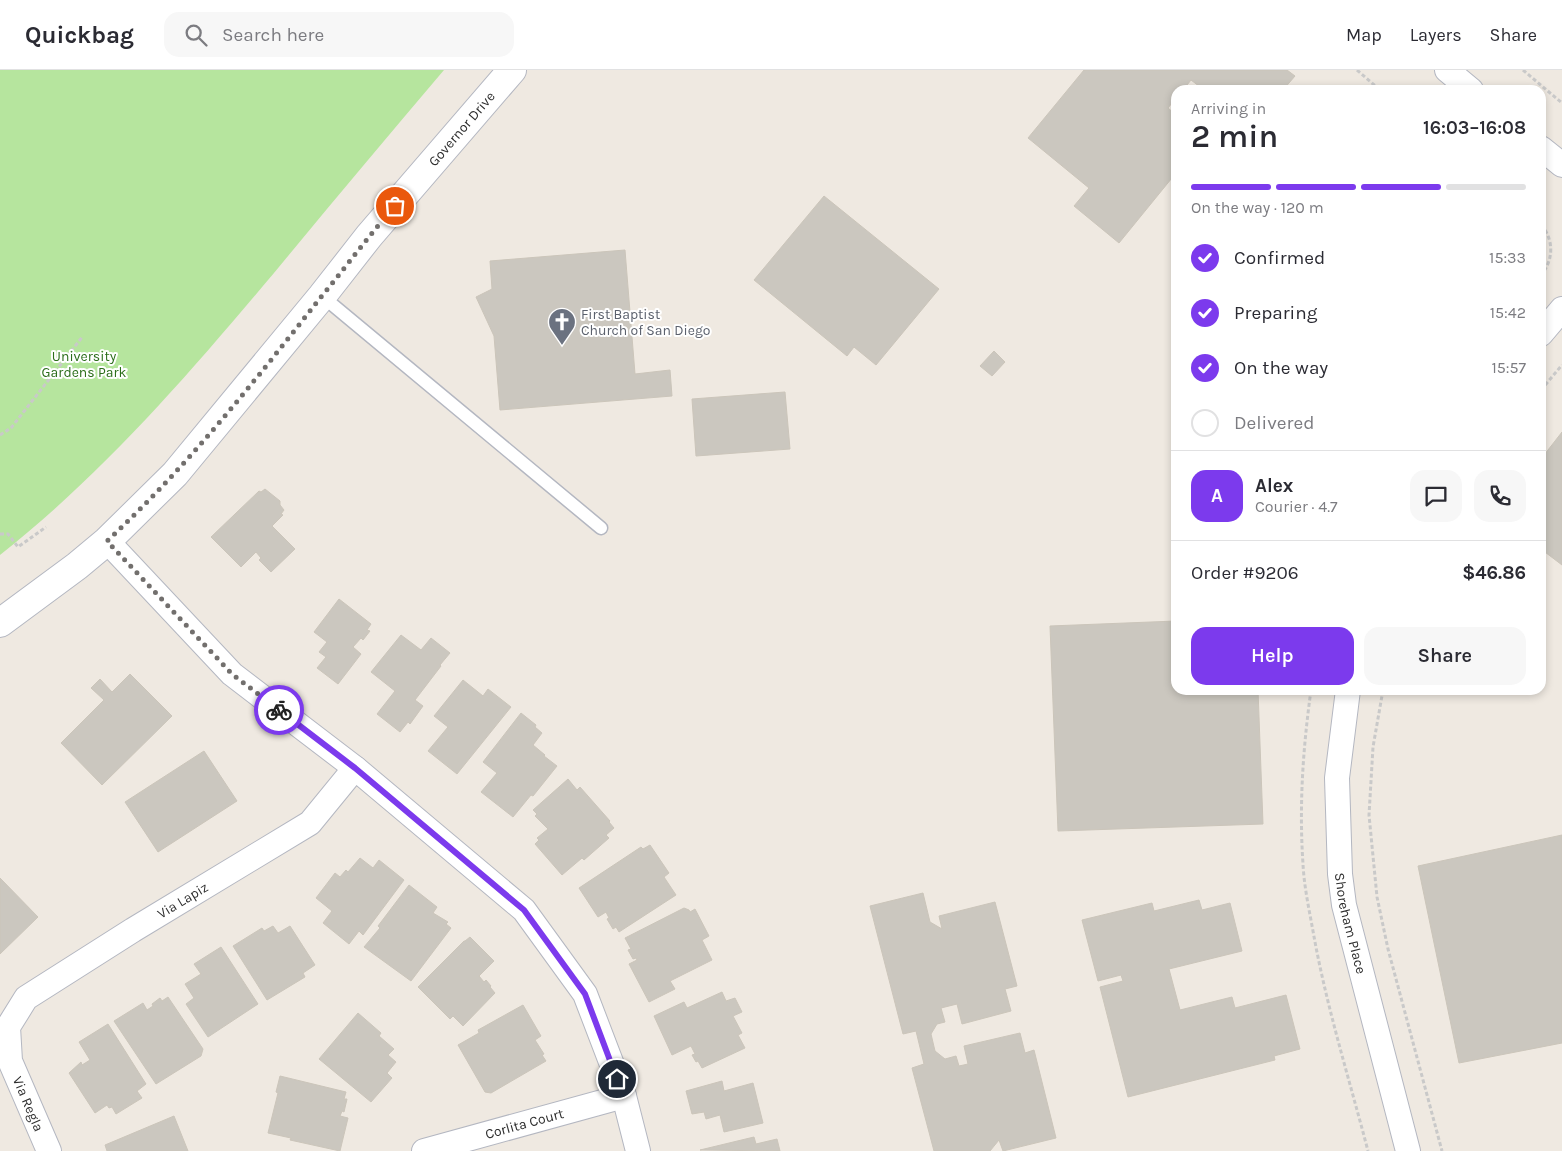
<!DOCTYPE html>
<html lang="en">
<head>
<meta charset="utf-8">
<style>
	:root { --surface:#fff; --page:#f7f7f7; --text:#2b2b33; --muted:#7c7c81; --line:#e1e1e2; --accent:#7c3aed }
	body { margin:0; font-family:Karla,sans-serif; background:var(--page); color:var(--text); height:100vh; display:flex; flex-direction:column; font-size:19px; white-space:nowrap }
	* { box-sizing:border-box; margin:0 }
	p { font-size:16px; color:var(--muted) }
	.icon { flex:none; width:28px; height:28px; fill:none; stroke:currentColor; stroke-width:2; stroke-linecap:round; stroke-linejoin:round }
	.map { position:relative; flex:1; overflow:hidden }
	.sheet { position:absolute; left:1171px; top:15px; width:375px; height:610px; display:flex; flex-direction:column; background:var(--surface); border-radius:15px; box-shadow:0 2px 8px #0003 }
	.sheet>* { flex:none }
	.pin { position:absolute; display:grid; place-items:center; width:42px; height:42px; color:#fff; margin:-21px; border:2px solid #fff; border-radius:50%; box-shadow:0 1px 5px #0007 }
	.courier { position:absolute; display:grid; place-items:center; width:50px; height:50px; margin:-25px; border:4px solid #7c3aed; border-radius:50%; background:#fff; color:#222; box-shadow:0 1px 6px #0007 }
	.head em { font-style:normal; font-weight:600 }
	.head div { display:flex; flex-direction:column-reverse }
	.head { display:flex; align-items:center; justify-content:space-between; height:85px; padding:0 20px }
	h1 { font-size:32px; font-weight:600; line-height:38px }
	.bar { display:grid; grid-template-columns:repeat(4,1fr); gap:8px 5px; align-content:center; height:60px; padding:0 20px }
	.bar i { height:6px; border-radius:4px; background:var(--line) }
	.bar .current { background:var(--accent) }
	.bar p { grid-column:span 4 }
	.line { display:flex; align-items:center; gap:12px; padding:0 20px; border-top:1px solid var(--line) }
	.line div { flex:1 }
	.round { display:grid; place-items:center; flex:none; width:52px; height:52px; border-radius:15px; background:var(--page) }
	ol { padding:0 20px; list-style:none }
	li { display:flex; align-items:center; gap:15px; height:55px }
	li p { margin-inline-start:auto }
	li .icon { padding:5px; border-radius:50%; background:var(--accent); color:#fff; stroke-width:4 }
	li:last-child { color:var(--muted) }
	li i { width:28px; height:28px; border:2px solid var(--line); border-radius:50% }
	.primary-button { display:flex; gap:10px; margin-top:auto; padding:10px 20px }
	.primary-button a { flex:1; height:58px; border-radius:15px; background:var(--accent); color:#fff; font-size:20px; font-weight:600; line-height:58px; text-align:center }
	.primary-button a+a { background:var(--page); color:var(--text) }
	header { display:flex; align-items:center; gap:30px; box-sizing:border-box; height:70px; padding:0 25px; background:var(--surface); border-bottom:1px solid var(--line) }
	header strong { font-size:24px }
	nav { display:flex; gap:28px; margin-inline-start:auto; font-size:18px }
	.search { width:350px; height:45px; background:var(--page); display:flex; align-items:center; gap:12px; box-sizing:border-box; padding:0 18px; border-radius:15px; color:var(--muted); font-size:19px }
	.map>svg:first-child { display:block }
	.green { fill:#b6e59e }
	.building { fill:#cbc7bf; stroke:#cbc5ba }
	.lines { fill:none; stroke-linecap:round; stroke-linejoin:round }
	.lane-casing { stroke:#b4b7c1; stroke-width:15 }
	.street-casing { stroke:#b4b7c1; stroke-width:26 }
	.secondary-casing { stroke:#b4b7c1; stroke-width:30 }
	.path { stroke:#c9c9c9; stroke-width:3; stroke-dasharray:4 2.5; stroke-linecap:butt }
	.lane { stroke:#fff; stroke-width:12 }
	.street { stroke:#fff; stroke-width:24 }
	.secondary { stroke:#fff; stroke-width:28 }
	.done { stroke:#726f6d; stroke-width:5; stroke-dasharray:0 9 }
	.route { stroke:#7c3aed; stroke-width:6 }
	.labels { text-anchor:middle; dominant-baseline:central; stroke-width:4; stroke-linejoin:round; paint-order:stroke }
	.street-label { font-size:14px; fill:#2e2e2e; stroke:#fff }
	.worship-label { font-size:14px; fill:#5b616d; stroke:#fff; text-anchor:start }
	.park-label { font-size:14px; fill:#2c6e1b; stroke:#fff }
</style>
</head>
<body>
<header>
<strong>Quickbag</strong>
<div class="search"><svg class="icon" aria-label="search" viewBox="0 0 24 24"><circle cx="10" cy="10" r="6"/><path d="M15 15l6 6"/></svg>Search here</div>
<nav><a>Map</a><a>Layers</a><a>Share</a></nav>
</header>
<div class="map">
<svg width="1562" height="1081" viewBox="0 0 1562 1081">
	<rect width="100%" height="100%" fill="#efe9e1"/>
	<path class="green" d="M0 0H444C387 67 330 135 274 203 188 305 105 402 0 485Z"/>
	<path class="building" d="M1084 0H1287L1295 6 1283 20H1204L1191 10 1183 20H1176V28L1168 38 1176 45V103L1119 173 1074 136 1089 118 1028 68Z
		M824 126 939 219 876 295 854 277 847 286 754 210Z
		M625 180 635 304 670 300 672 326 500 340 494 266 476 227 492 219 490 191Z
		M994 281 1005 292 992 306 980 296Z
		M785 322 790 379 696 386 692 329Z
		M1562 362V495L1541 479V389Z
		M265 419 280 431V435L284 440 281 444 283 445 272 456 295 479 271 502 259 490 261 488 256 482 241 497 211 467 259 421 261 422Z
		M339 529 371 554 367 560 370 561 363 570 361 568 353 577 361 584 338 614 317 598 326 587 319 582 327 572 314 562Z
		M1176 551V620H1258L1263 754 1058 761 1050 556Z
		M401 565 421 580 431 568 450 583 440 595 441 596 415 630 423 636 410 654 408 652 400 662 377 644 395 621 371 602Z
		M130 604 172 646 102 715 61 673 104 630 91 618 100 609 112 622Z
		M463 610 483 626 488 619 511 637 457 704 428 681 448 657 434 646Z
		M521 643 536 655 535 657 542 663 533 675 545 685 544 686 557 696 533 726 531 725 513 747 481 722 497 703 483 692Z
		M204 681 237 731 158 782 125 732Z
		M568 709 577 720 580 717 610 751 609 752 614 758 606 765 609 768 584 790 582 788 562 805 535 774 539 770 537 768 548 759 535 746 537 744 533 740Z
		M1562 765V973L1459 993 1418 796Z
		M650 775 669 803 664 807 676 825 619 862 616 857 613 859 607 849 609 848 606 842 598 847 579 818 641 777 643 779Z
		M360 788 373 798 379 790 404 810 363 865 359 861 349 874 323 853 332 841 316 828 335 803 340 807 346 800 348 802Z
		M0 808 38 847 0 884Z
		M409 815 437 837 433 843 448 852 446 854 451 858 411 911 364 877 380 858 378 856Z
		M923 823 930 852 942 859 939 846 995 832 1017 916 1005 919 1011 941 962 954 957 934 941 938 945 952 937 954 931 964 935 981 945 989 956 986 959 996 968 994 964 976 1020 963 1025 983 1034 980 1056 1068 1003 1081 999 1070 990 1081H934L912 998 924 994 916 961 903 964 870 836Z
		M1199 830 1202 840 1230 833 1242 881 1169 899 1180 940 1232 927 1235 938 1286 925 1300 979 1274 986 1275 990 1128 1027 1100 917 1123 911 1121 905 1098 911 1082 850 1152 833 1154 841Z
		M684 838 689 840 690 842 695 839 709 866 702 870 712 890 670 911 675 919 649 932 629 894 637 890 636 888 633 889 628 880 631 879 625 868Z
		M273 856 278 863 290 856 315 895 303 903 305 907 267 930 233 876 262 858 264 861Z
		M470 867 494 891 479 906 484 912 486 910 491 916 490 917 495 923 463 956 453 946 450 949 418 917 464 871H465Z
		M221 877 258 934 208 967 186 934 194 928 185 914 201 904 194 894Z
		M722 922 726 931 735 928 742 942 733 946 742 963 738 965 745 978 702 998 698 991 696 992 692 985 695 984 691 976 672 985 654 946 684 932 687 938Z
		M168 927 203 979 201 986 156 1014 114 951 143 933 147 940 153 936 152 934 160 928 162 931Z
		M523 935 541 966 535 970 544 984 542 985 546 991 491 1023 485 1022 458 975 479 963 478 960Z
		M358 943 381 963 379 966 394 979 388 985 396 992 387 1003 392 1008 371 1032 319 989Z
		M108 954 146 1014 137 1021 142 1028 116 1044 112 1037 109 1038 107 1035 95 1043 69 1003 81 992 82 995 90 990 79 972Z
		M280 1006 346 1022 344 1029H347L344 1042 342 1041 340 1046 348 1048 340 1081 290 1070 291 1068 268 1063 278 1023 276 1022Z
		M722 1011 724 1021 753 1013 763 1053 724 1062 720 1045 706 1049 704 1042 692 1044 686 1021Z
		M174 1046 188 1081H107L105 1075Z
		M754 1067 756 1074 777 1069 780 1081 700 1080Z"/>
	<g class="lines">
		<defs>
			<path id="lane" d="M322 226 601 458"/>
			<g id="street">
				<path d="M1447 0 1471 20"/>
				<path d="M1541 78 1562 95"/>
				<path d="M1541 264 1562 239"/>
				<path d="M107 471 232 604 355 698 524 840 585 924 624 1026 638 1081"/>
				<path id="s1" d="M1348 620 1337 708 1340 804 1344 835 1408 1081"/>
				<path id="s2" d="M49 1081 10 991 8 957 26 928 133 860 310 753 355 698"/>
				<path id="s3" d="M424 1081 624 1026"/>
			</g>
			<g id="secondary">
				<path id="s4" d="M0 553 77 496 107 471 175 404 322 226 369 166 512 0"/>
			</g>
		</defs>
		<use href="#lane" class="lane-casing"/>
		<use href="#street" class="street-casing"/>
		<use href="#secondary" class="secondary-casing"/>
		<path class="path" d="M1357 0 1380 20
			M1523 0 1562 33
			M1541 155C1554 169 1554 190 1541 205
			M1541 320 1562 295
			M0 365 11 358 83 266
			M0 464H8L18 477 46 457
			M1311 620C1303 678 1299 735 1303 794 1304 816 1309 839 1313 861 1326 935 1349 1008 1368 1081
			M1383 620 1373 677 1369 745 1377 827 1388 879 1442 1081"/>
		<use href="#lane" class="lane"/>
		<use href="#street" class="street"/>
		<use href="#secondary" class="secondary"/>
	</g>
	<g class="lines">
		<path class="done" d="M279 640 232 604 107 471C186 398 254 312 321 227 346 197 369 165 395 136"/>
		<path class="route" d="M279 640 355 698 524 840 585 924 617 1009"/>
	</g>
	<defs>
		<symbol id="church-pin" viewBox="-11 -11 22 30"><path d="M0 17L-7.5 6A9.5 9.5 0 1 1 7.5 6Z" fill="#6b7280" stroke="#fff"/><path d="M-1.2-6h2.4v3.5h3.3v2.4h-3.3V6h-2.4V-.1h-3.3v-2.4h3.3Z" fill="#fff"/></symbol>
	</defs>
	<g fill-rule="evenodd">
		<use href="#church-pin" x="546" y="236" width="32" height="43"/>
	</g>
	<g class="labels">
		<g class="street-label">
			<text stroke="none"><textPath href="#s4" startOffset="679">Governor Drive</textPath></text>
			<text stroke="none"><textPath href="#s2" startOffset="351">Via Lapiz</textPath></text>
			<text stroke="none"><textPath href="#s1" startOffset="235">Shoreham Place</textPath></text>
			<text transform="translate(28 1034) rotate(67)">Via Regla</text>
			<text stroke="none"><textPath href="#s3" startOffset="104">Corlita Court</textPath></text>
		</g>
		<g class="worship-label">
			<text x="581" y="244">First Baptist<tspan x="581" dy="16">Church of San Diego</tspan></text>
		</g>
		<g class="park-label">
			<text x="84" y="286">University<tspan x="84" dy="16">Gardens Park</tspan></text>
		</g>
	</g>
</svg>
<div class="pin" style="left:395px;top:136px;background:#ea580c"><svg class="icon" aria-label="bag" viewBox="0 0 24 24"><path d="M5 8h14l-1 12H6zM9 8a3 3 0 0 1 6 0"/></svg></div>
<div class="pin" style="left:617px;top:1009px;background:#1f2937"><svg class="icon" aria-label="home" viewBox="0 0 24 24"><path d="M3 11l9-7 9 7M6 9v11h12V9"/></svg></div>
<div class="courier" style="left:279px;top:640px"><svg class="icon" aria-label="bike" viewBox="0 0 24 24"><circle cx="6" cy="16" r="4"/><circle cx="18" cy="16" r="4"/><path d="M6 16l4-8h5l3 8M10 8l3 8H6M13 5h3"/></svg></div>
<section class="sheet">
<div class="head"><div><h1>2 min</h1><p>Arriving in</p></div><em>16:03–16:08</em></div>
<div class="bar"><i class="current"></i><i class="current"></i><i class="current"></i><i></i><p>On the way · 120 m</p></div>
<ol>
<li><svg class="icon" aria-label="check" viewBox="0 0 24 24"><path d="M5 12l5 5 9-10"/></svg>Confirmed<p>15:33</p></li>
<li><svg class="icon" aria-label="check" viewBox="0 0 24 24"><path d="M5 12l5 5 9-10"/></svg>Preparing<p>15:42</p></li>
<li><svg class="icon" aria-label="check" viewBox="0 0 24 24"><path d="M5 12l5 5 9-10"/></svg>On the way<p>15:57</p></li>
<li><i></i>Delivered</li>
</ol>
<div class="line" style="height:90px"><b class="round" style="background:var(--accent);color:#fff">A</b><div><b>Alex</b><p>Courier · 4.7</p></div><a class="round"><svg class="icon" aria-label="chat" viewBox="0 0 24 24"><path d="M4 5h16v11H9l-5 4z"/></svg></a><a class="round"><svg class="icon" aria-label="phone" viewBox="0 0 24 24"><path d="M5 4h4l2 5-3 2q2 4 5 5l2-3 5 2v4C11 20 4 13 5 4z"/></svg></a></div>
<div class="line" style="height:65px"><div>Order #9206</div><b>$46.86</b></div>
<div class="primary-button"><a>Help</a><a>Share</a></div>
</section>
</div>
</body>
</html>
